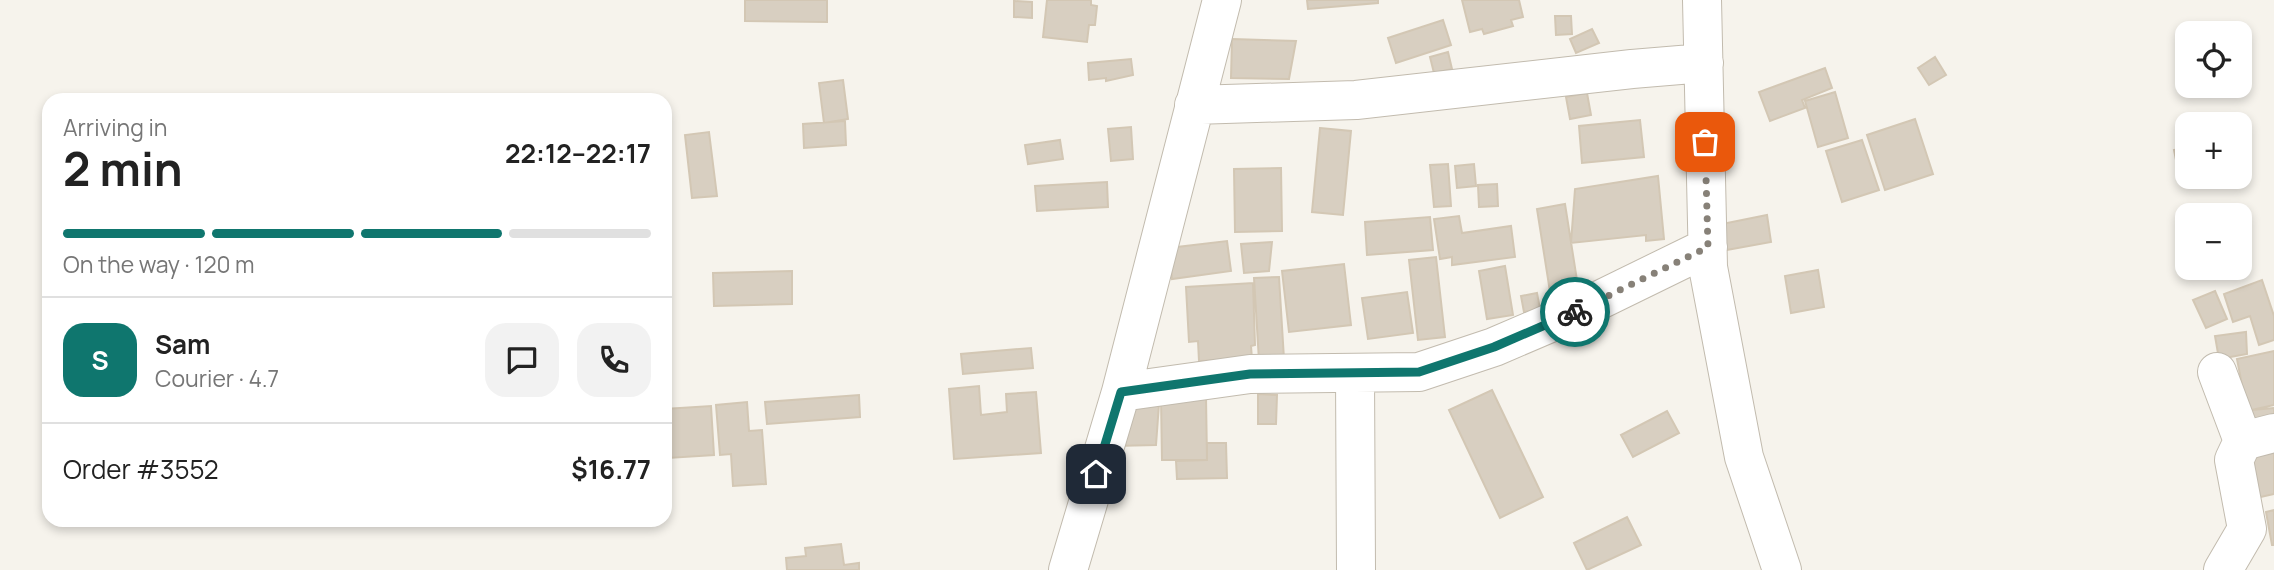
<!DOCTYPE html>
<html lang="en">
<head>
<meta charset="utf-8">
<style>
	:root { --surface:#fff; --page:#f2f2f2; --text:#222; --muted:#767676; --line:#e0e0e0; --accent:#0f766e }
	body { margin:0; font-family:Manrope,sans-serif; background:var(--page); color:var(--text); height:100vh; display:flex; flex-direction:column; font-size:26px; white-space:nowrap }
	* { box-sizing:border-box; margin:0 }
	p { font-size:23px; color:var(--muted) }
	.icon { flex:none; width:38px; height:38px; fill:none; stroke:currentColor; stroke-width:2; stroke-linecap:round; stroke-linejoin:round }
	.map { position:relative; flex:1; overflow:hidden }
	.drawer { position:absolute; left:42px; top:93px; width:630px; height:434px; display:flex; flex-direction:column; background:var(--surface); border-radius:21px; box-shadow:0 4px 10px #0003 }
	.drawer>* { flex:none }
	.fabs { position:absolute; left:2175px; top:21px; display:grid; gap:14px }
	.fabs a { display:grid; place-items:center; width:77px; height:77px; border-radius:14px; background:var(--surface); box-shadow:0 4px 10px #0003; font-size:35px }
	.pin { position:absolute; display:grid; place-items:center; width:60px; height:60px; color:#fff; margin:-30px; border-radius:14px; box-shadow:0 4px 10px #0006 }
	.courier { position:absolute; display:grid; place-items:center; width:70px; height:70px; margin:-35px; border:5px solid #0f766e; border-radius:50%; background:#fff; color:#222; box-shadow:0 2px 9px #0007 }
	.summary em { font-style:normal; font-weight:700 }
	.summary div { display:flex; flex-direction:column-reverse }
	.summary { display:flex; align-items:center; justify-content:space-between; height:119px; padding:0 21px }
	h1 { font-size:46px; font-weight:700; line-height:52px }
	.bar { display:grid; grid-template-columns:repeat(4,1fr); gap:10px 7px; align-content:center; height:84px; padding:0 21px }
	.bar i { height:9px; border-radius:5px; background:var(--line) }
	.bar .selected { background:var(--accent) }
	.bar p { grid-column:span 4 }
	.line { display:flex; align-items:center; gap:18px; padding:0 21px; border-top:2px solid var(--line) }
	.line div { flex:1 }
	.round { display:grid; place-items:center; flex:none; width:74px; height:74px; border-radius:21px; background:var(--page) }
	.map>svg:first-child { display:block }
	.building { fill:#d8cfc1; stroke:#d3c7b4; stroke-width:2 }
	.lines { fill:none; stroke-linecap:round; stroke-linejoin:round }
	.minor-casing { stroke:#c2bbae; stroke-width:40 }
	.minor { stroke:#fff; stroke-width:38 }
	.done { stroke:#878178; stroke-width:7; stroke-dasharray:0 12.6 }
	.route { stroke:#0f766e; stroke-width:9 }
</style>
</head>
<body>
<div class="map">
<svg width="2274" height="570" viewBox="0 0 2274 570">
	<rect width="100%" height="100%" fill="#f6f3ec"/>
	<path class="building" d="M745 0H827V22L745 21Z
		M1047 0H1091V5L1097 6 1095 25H1089L1087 42 1043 37Z
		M1307 0H1378V3L1308 9Z
		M1462 0H1519L1523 17 1511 20 1513 26 1484 34 1482 29 1470 32Z
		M1014 1 1032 2V18L1014 17Z
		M1555 16H1571L1572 34 1556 35Z
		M1443 20 1451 45 1396 63 1388 38Z
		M1592 29 1599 43 1576 53 1570 39Z
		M1232 39 1296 41 1289 79 1231 78Z
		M1448 52 1452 69 1434 73 1430 57Z
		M1935 57 1946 75 1929 85 1918 68Z
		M1131 59 1133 75 1106 81V78L1089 80 1088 63Z
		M1825 68 1832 88 1802 100 1805 108 1770 121 1759 92Z
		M843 80 848 119 824 123 819 83Z
		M1835 92 1848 138 1818 147 1805 101Z
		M1587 93 1591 115 1570 119 1566 97Z
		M1915 119 1933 174 1885 190 1867 135Z
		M1640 120 1644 157 1582 163 1579 126Z
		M845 121 846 145 804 148 803 124Z
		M1131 127 1133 159 1111 161 1108 129Z
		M1320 128 1351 131 1343 215 1312 212Z
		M709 132 717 196 692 198 685 135Z
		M1060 140 1063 159 1028 164 1025 145Z
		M1862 140 1879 190 1842 202 1826 151Z
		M2188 147V177H2199L2180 180 2174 150Z
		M1448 164 1451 206 1434 207 1430 165Z
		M1474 164 1476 186 1457 188 1455 166Z
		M1281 168 1282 231 1235 232 1234 169Z
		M1658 176 1664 239 1646 241V235L1571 243 1575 189Z
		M1107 182 1108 207 1037 211 1035 186Z
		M1497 184 1498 206 1479 207 1478 185Z
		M1565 204 1579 293 1551 298 1537 209Z
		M1767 215 1771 242 1721 251 1717 225Z
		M1459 216 1462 233 1511 226 1515 257 1452 265V257L1440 259 1434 219Z
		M1430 217 1433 250 1367 255 1365 222Z
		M1227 241 1231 271 1172 279 1169 248Z
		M1272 242 1269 271 1244 273 1241 244Z
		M1436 257 1445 337 1418 340 1409 260Z
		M1344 264 1351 325 1289 332 1282 271Z
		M1505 266 1513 315 1487 319 1479 271Z
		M1818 270 1824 307 1791 313 1785 276Z
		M792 271V304L714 306 713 273Z
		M1279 277 1284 359 1259 361 1254 278Z
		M2262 280 2274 316V340L2259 345 2250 316 2233 322 2224 294Z
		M1253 283 1255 345 1251 346 1252 359 1199 361 1198 341 1189 342 1186 287Z
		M2215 291 2227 319 2206 328 2193 300Z
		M1407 292 1413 333 1368 339 1362 298Z
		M1537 293 1540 309 1524 312 1521 296Z
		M2246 332 2247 354 2219 359 2215 336Z
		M1031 348 1033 368 963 374 961 354Z
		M2274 351V405L2247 411 2237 359Z
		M979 386 981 415 1007 412 1006 394 1036 392 1041 453 954 459 949 389Z
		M1492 390 1543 497 1500 518 1449 410Z
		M1258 394 1277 395 1276 424H1258Z
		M859 395 860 417 767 424 765 402Z
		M1206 397 1207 460H1162L1161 398Z
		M747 402 749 431 762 430 766 484 733 486 731 454 720 455 716 405Z
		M1159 404 1156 445 1114 446 1123 407Z
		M711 406 714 455 668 458 665 409Z
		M2274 408V425L2242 428 2241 411Z
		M1667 411 1679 433 1633 457 1621 435Z
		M1207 443H1226L1227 478 1177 479 1176 461 1207 460Z
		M2274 447V494L2256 498 2248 452Z
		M2274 510V545H2272L2266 512Z
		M1627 517 1641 545 1587 570 1574 543Z
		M841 544 844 565 859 563V570H787L786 558 806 556 805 548Z"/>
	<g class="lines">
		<defs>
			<path id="minor" d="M1702 0 1708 267 1744 457 1782 570
				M1194 105 1356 100 1632 69 1704 63
				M2217 372 2243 441 2274 433
				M1355 374 1356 570
				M1121 392 1250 374 1419 372 1494 347 1571 314 1708 247
				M1068 570 1121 392 1222 0
				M2223 570 2247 529 2234 460 2243 441"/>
		</defs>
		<use href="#minor" class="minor-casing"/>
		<use href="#minor" class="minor"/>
	</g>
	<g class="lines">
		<path class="done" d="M1575 312 1708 247 1705 142"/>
		<path class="route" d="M1096 474 1121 392 1250 374 1419 372 1494 347 1575 312"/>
	</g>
</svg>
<div class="fabs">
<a><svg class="icon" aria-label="locate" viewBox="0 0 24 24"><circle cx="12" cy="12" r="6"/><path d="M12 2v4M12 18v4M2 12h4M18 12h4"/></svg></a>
<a>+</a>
<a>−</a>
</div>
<div class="pin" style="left:1705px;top:142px;background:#ea580c"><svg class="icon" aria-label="bag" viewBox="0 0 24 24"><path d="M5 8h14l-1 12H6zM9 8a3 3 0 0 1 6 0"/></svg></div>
<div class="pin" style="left:1096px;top:474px;background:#1f2937"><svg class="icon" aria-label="home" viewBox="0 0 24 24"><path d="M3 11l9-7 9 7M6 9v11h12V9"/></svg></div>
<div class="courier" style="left:1575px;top:312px"><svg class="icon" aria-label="bike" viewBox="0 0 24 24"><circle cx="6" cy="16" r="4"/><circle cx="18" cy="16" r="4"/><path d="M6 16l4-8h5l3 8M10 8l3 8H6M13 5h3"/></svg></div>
<section class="drawer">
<div class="summary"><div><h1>2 min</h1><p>Arriving in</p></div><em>22:12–22:17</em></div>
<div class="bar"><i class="selected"></i><i class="selected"></i><i class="selected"></i><i></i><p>On the way · 120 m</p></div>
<div class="line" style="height:126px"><b class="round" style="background:var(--accent);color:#fff">S</b><div><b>Sam</b><p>Courier · 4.7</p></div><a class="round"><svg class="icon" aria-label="chat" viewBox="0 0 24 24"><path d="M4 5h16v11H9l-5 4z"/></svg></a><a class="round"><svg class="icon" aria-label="phone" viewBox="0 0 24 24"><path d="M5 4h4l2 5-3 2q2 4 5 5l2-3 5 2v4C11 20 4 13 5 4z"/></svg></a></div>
<div class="line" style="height:91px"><div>Order #3552</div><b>$16.77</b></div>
</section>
</div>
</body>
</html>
